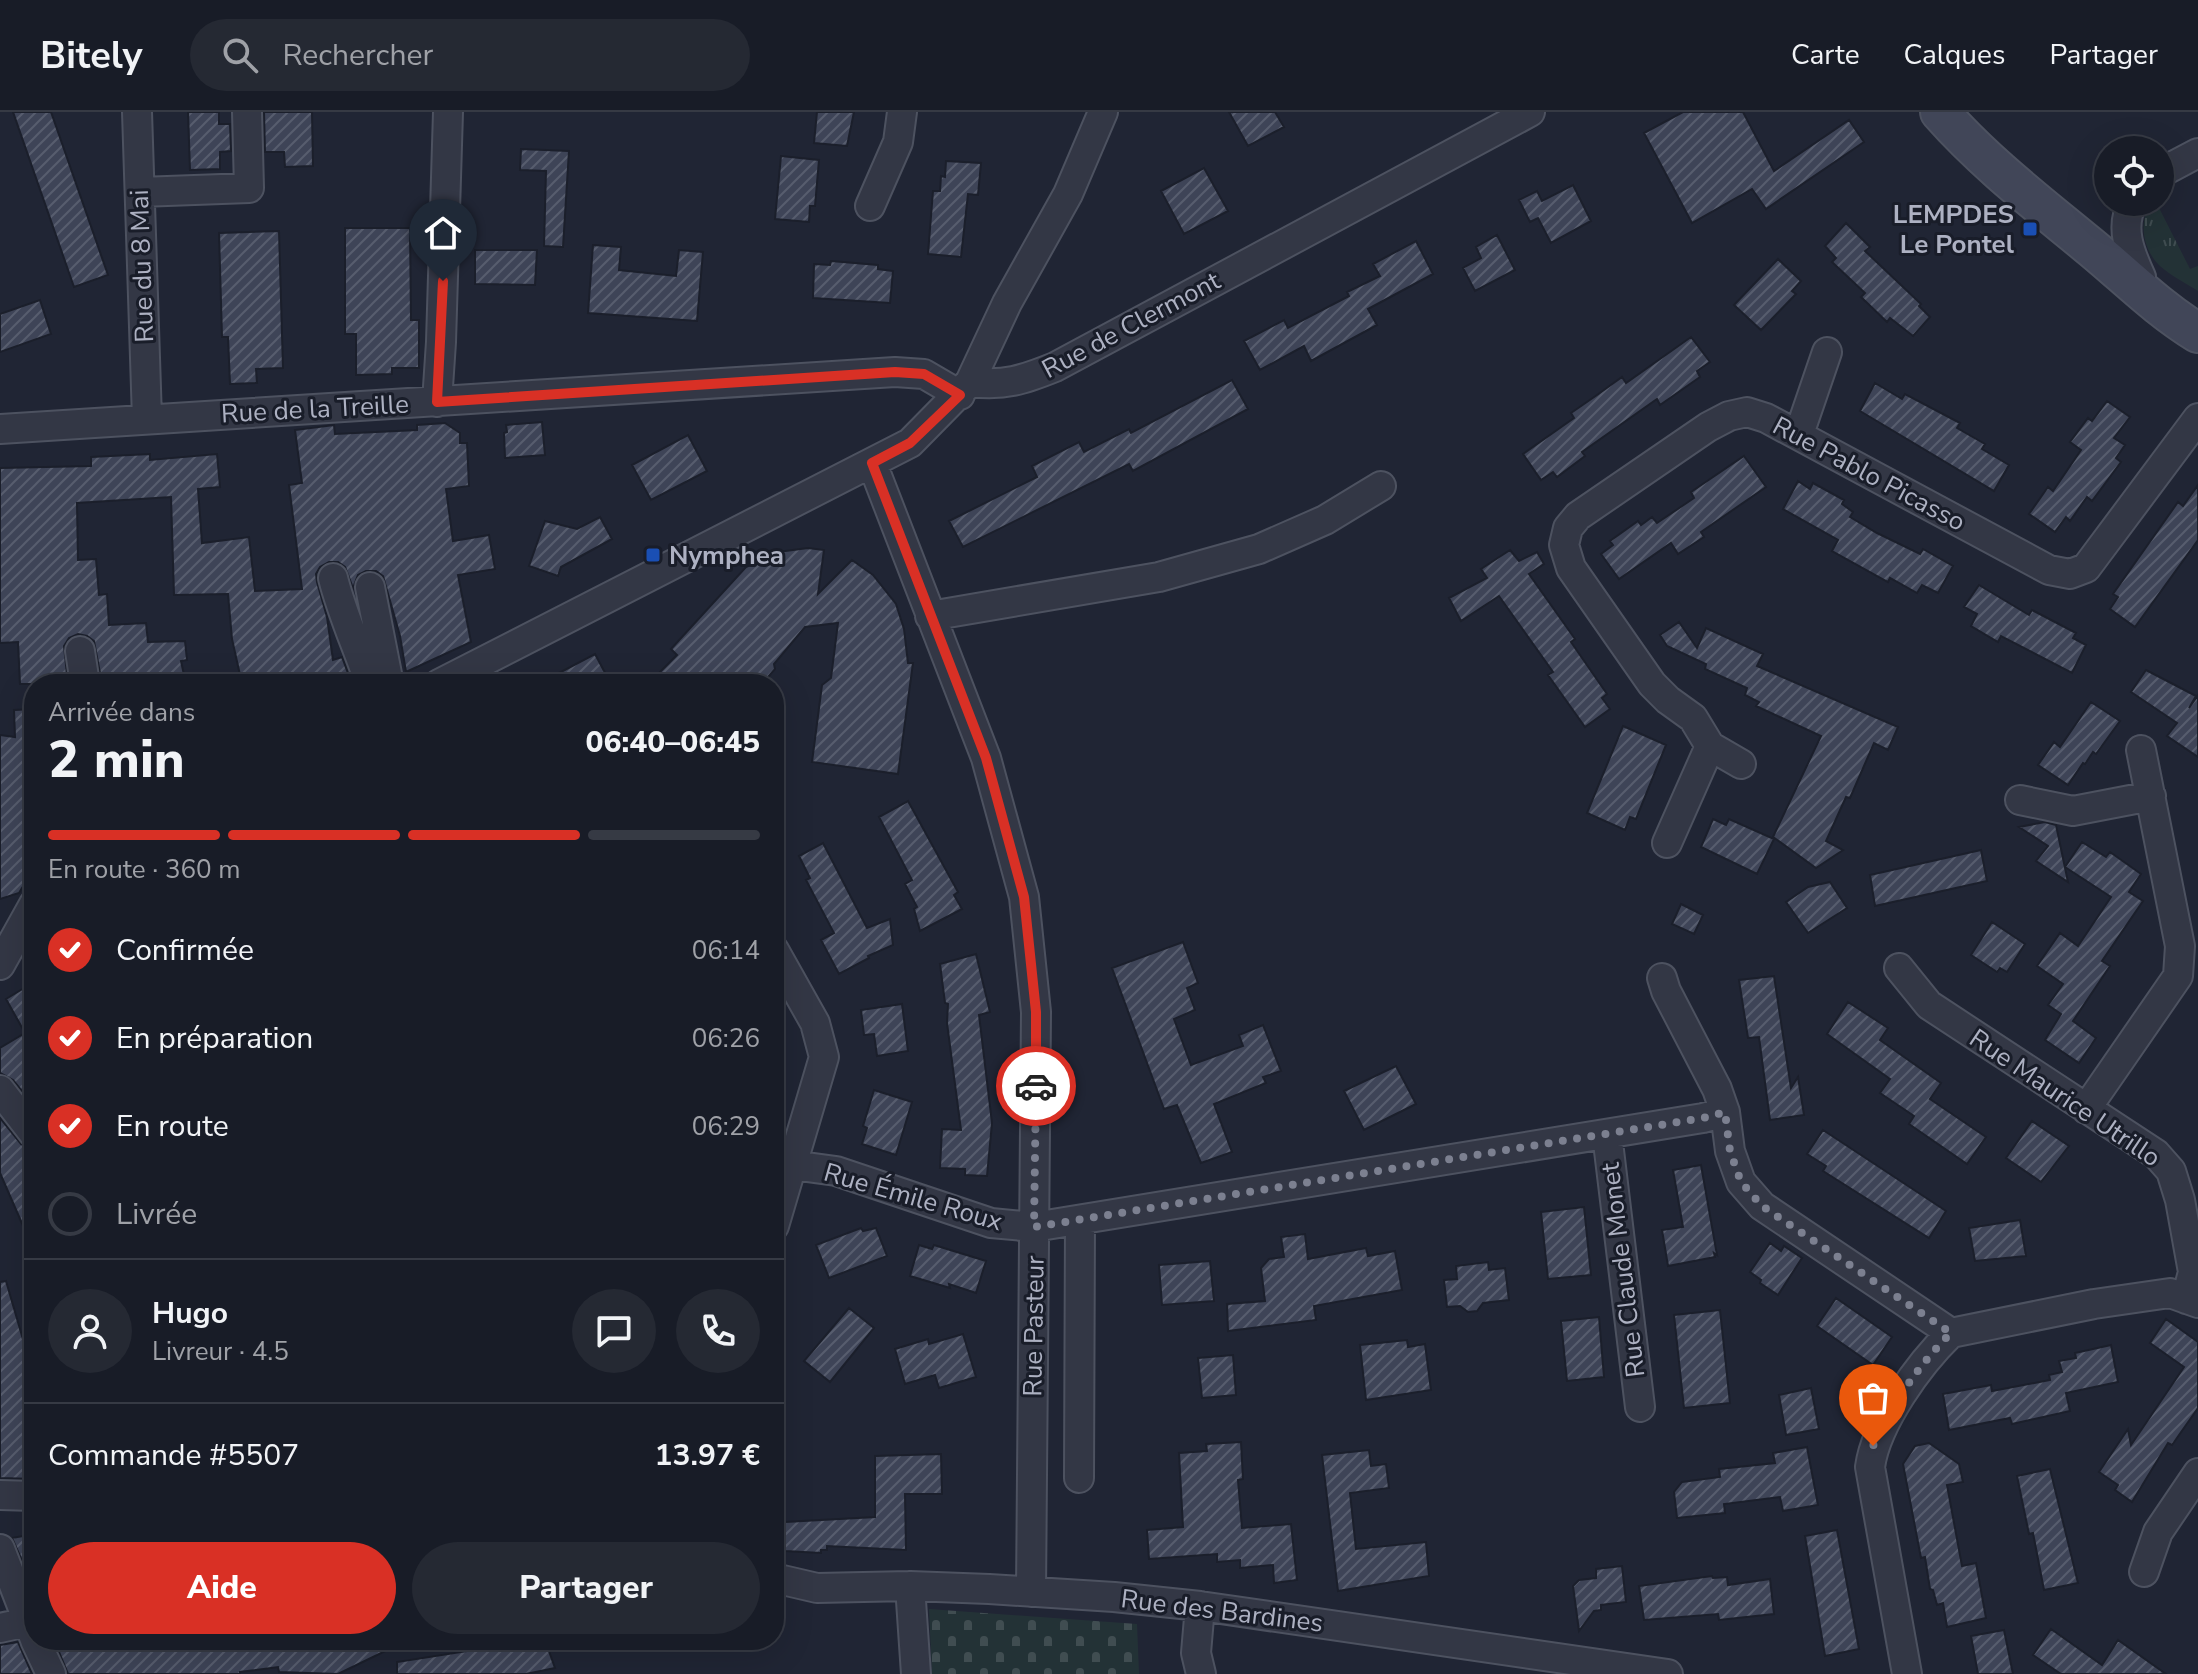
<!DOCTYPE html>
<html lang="fr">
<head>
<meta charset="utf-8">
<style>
	:root { --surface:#181c27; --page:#252933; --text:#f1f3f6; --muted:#9fa1a7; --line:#363a44; --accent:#d93025 }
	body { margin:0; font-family:"Nunito Sans",sans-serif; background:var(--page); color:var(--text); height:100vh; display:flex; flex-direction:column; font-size:30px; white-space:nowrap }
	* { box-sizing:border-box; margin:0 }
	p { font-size:26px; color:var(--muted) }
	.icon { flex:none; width:44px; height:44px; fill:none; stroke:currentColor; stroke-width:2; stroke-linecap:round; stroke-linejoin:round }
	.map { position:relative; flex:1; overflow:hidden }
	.drawer { position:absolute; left:24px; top:562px; width:760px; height:976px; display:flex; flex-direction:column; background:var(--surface); border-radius:32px; box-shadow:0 8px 32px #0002,0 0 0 2px var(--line) }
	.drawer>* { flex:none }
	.tools { position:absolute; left:2094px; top:24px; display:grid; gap:16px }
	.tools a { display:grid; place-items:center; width:80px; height:80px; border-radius:50%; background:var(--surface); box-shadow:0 8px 32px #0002,0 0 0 2px var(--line); font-size:40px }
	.pin { position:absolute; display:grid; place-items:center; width:68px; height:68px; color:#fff; margin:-82px -34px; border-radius:50% 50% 50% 0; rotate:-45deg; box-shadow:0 0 8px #0007 }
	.pin .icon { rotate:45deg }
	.courier { position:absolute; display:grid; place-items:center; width:80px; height:80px; margin:-40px; border:6px solid #d93025; border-radius:50%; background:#fff; color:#222; box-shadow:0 2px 10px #0007 }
	.headline em { font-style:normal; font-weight:800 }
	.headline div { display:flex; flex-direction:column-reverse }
	.headline { display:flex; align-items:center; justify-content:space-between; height:136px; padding:0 24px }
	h1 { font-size:52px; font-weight:800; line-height:60px }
	.bar { display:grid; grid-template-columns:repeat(4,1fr); gap:12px 8px; align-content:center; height:96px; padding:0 24px }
	.bar i { height:10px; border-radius:6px; background:var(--line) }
	.bar .current { background:var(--accent) }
	.bar p { grid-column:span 4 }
	.line { display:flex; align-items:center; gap:20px; padding:0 24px; border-top:2px solid var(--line) }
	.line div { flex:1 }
	.round { display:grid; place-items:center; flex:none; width:84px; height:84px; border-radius:42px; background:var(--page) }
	ol { padding:0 24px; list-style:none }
	li { display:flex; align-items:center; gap:24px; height:88px }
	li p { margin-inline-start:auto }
	li .icon { padding:8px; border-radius:50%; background:var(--accent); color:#fff; stroke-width:4 }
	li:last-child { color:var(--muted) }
	li i { width:44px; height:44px; border:4px solid var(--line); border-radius:50% }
	.primary-button { display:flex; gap:16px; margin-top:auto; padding:16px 24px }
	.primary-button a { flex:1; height:92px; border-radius:48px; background:var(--accent); color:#fff; font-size:32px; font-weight:800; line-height:92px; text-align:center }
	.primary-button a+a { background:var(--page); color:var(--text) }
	header { display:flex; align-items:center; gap:48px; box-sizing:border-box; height:112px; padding:0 40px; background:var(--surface); border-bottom:2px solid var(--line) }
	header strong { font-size:38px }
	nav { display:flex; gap:44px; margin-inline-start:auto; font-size:28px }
	.search { width:560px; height:72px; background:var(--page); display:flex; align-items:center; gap:20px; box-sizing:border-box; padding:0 28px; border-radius:44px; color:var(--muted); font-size:30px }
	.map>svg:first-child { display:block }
	.grass { fill:url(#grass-tufts) }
	.cemetery { fill:url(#cemetery-stones) }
	.building { fill:url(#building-hatch); stroke:#1b1f2b; stroke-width:2 }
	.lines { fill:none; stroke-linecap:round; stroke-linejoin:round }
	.street-casing { stroke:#4d5260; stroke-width:32 }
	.secondary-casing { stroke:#4d5260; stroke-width:42 }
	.street { stroke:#333745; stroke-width:28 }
	.secondary { stroke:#414658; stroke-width:38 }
	.done { stroke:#7c8090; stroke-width:8; stroke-dasharray:0 14.4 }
	.route { stroke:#d93025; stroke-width:10 }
	.transit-dot { fill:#1a4fb4; stroke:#191d29; stroke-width:3 }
	.labels { text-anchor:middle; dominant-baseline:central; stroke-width:6; stroke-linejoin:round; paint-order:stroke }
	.poi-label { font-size:26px; font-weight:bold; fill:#adb1c2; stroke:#191d29; text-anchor:end }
	.street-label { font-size:26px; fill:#adb1c2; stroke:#191d29 }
</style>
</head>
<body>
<header>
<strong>Bitely</strong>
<div class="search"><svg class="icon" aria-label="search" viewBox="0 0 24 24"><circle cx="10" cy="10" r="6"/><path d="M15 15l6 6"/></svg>Rechercher</div>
<nav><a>Carte</a><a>Calques</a><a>Partager</a></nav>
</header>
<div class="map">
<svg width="2198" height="1562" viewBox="0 0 2198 1562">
	<defs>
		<pattern id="grass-tufts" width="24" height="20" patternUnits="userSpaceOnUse" patternTransform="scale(2)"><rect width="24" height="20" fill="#233236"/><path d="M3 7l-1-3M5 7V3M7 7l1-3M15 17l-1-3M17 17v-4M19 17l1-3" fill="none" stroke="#404d51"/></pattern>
		<pattern id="cemetery-stones" width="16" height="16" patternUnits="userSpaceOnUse" patternTransform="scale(2)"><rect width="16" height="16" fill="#233236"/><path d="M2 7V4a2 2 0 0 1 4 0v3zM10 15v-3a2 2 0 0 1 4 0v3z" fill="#404d51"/></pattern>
		<pattern id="building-hatch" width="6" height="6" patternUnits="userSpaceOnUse" patternTransform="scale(2)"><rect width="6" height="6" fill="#3e4457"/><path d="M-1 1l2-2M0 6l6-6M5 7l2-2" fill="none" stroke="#575d6e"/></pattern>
	</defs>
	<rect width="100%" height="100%" fill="#202534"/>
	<path class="grass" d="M2153 90H2156L2190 157 2198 154V179C2186 171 2171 164 2160 154 2143 138 2137 108 2153 90Z"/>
	<path class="cemetery" d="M929 1497 1137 1512 1139 1562H932Z"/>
	<path class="building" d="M13 0H51L108 163 74 175Z
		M188 0H219V12H230L231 39 220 40V57L190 58Z
		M264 0H312L313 54 285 55 284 40H265Z
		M817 0H854L847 34 814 31Z
		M1229 0H1275L1284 15 1248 34Z
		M1683 0H1743L1774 59 1849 8 1864 30 1766 97 1752 77 1692 111 1644 21Z
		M521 37 569 39 563 135 544 134 546 59 520 58Z
		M781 44 819 48 815 94H810L809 110 775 107Z
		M946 49 981 51 978 83 968 82 961 145 928 142 933 79H940L941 64 945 65Z
		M1204 56 1228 99 1184 122 1161 79Z
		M1573 73 1591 109 1551 131 1538 106 1530 110 1519 88 1537 79 1542 89Z
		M1846 111 1870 135 1865 139 1921 192 1919 194 1930 205 1913 224 1890 206 1887 210 1861 185 1865 181 1832 150 1836 146 1825 134Z
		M345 116H410L411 208H419V256H392V262L356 263V222H345Z
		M279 119 283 256 256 257 257 271 230 272 228 225H222L219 121Z
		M1497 123 1515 158 1475 179 1463 156 1481 146 1476 135Z
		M1416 129 1433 162 1368 197 1377 213 1311 249 1304 234 1260 258 1244 229 1284 208 1288 216 1349 184 1347 180 1380 164 1373 152Z
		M593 133 621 135 619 158 676 164 679 138 703 140 697 209 588 201Z
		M475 138H537L535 173 475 172Z
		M1778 147 1801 169 1792 179 1796 182 1761 218 1734 193Z
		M831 149 878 153V157L893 159 890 191 813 186 814 152 830 153Z
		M40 188 51 222 0 240V202Z
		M1691 225 1710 250 1697 259 1700 265 1660 293 1657 287 1582 340 1585 344 1557 365 1553 360 1541 368 1523 342 1574 306 1571 301 1597 283 1622 265 1626 271Z
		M1232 268 1248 297 1133 359 1129 352 963 435 949 409 1037 365 1032 354 1079 330 1084 340 1129 317 1131 321Z
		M1875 271 1902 287 1905 282 1960 311 1957 316 1985 332 1982 337 2009 353 1994 379 1860 299Z
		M2107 289 2130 305 2114 326 2125 333 2116 346 2121 350 2092 389 2087 385 2070 409 2066 405 2055 420 2029 402 2048 375 2053 379 2081 338 2070 330 2088 306 2092 309Z
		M542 310 545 343 505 346 504 321 507 320 506 313Z
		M445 311 460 321V331H467L469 374 446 377 453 429 489 423 495 457 458 463 471 530 406 560 400 524 383 464 376 459H366L358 463 353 476 345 455 338 450H329L320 455 316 462 317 470 327 505 333 548 342 545 352 572H242L232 527 228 482 174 483 171 385 77 391 78 448 96 447 99 483 107 482 109 513 146 511 148 530 185 529 187 548 181 549 186 572H102L94 529 87 524 78 522 69 526 64 534 68 572H20L18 530 0 531V356L91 354V345L150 342V348L217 342 220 375 198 377 202 431 249 425 255 479 302 477 289 373 302 371 295 318 334 313 335 322 417 318V313Z
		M688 323 707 359 651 388 632 353Z
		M1744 344 1766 375 1701 420 1704 425 1678 442 1671 431 1619 467 1601 442 1613 433 1610 429 1638 409 1641 413 1652 405 1657 411 1694 386 1691 380Z
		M1798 369 1810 377 1813 371 1844 388 1842 392 1853 400 1850 405 1877 421 1920 442 1923 437 1953 454 1938 481 1922 473 1917 481 1890 466 1888 470 1832 439 1838 428 1783 397Z
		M2198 373V428L2135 515 2110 497 2118 485 2113 482 2178 390 2183 394Z
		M600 405 612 427 561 455 558 464 529 454 545 409 577 417Z
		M808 436 824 438 818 482 852 448 873 463 896 492 904 517 908 551H913L898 662 812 650 822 573 831 566 838 511 805 515 774 552 775 557 762 572H648L677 543 671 537 746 455 778 440Z
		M1510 438 1519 449 1537 440 1544 452 1529 462 1575 527 1571 530 1607 582 1602 586 1610 597 1585 615 1548 563 1553 560 1499 484 1461 509 1449 486 1487 466 1481 457Z
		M1979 473 2029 503 2032 498 2076 521 2073 526 2086 533 2072 561 2001 524 1998 530 1971 514 1977 502 1964 495Z
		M1679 510 1697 536 1706 516 1763 542 1757 554 1898 615 1888 638 1874 631 1850 686 1846 685 1826 729 1843 738 1816 756 1773 725 1821 624 1756 594 1759 590 1745 583 1747 576 1705 557 1706 552 1667 534 1660 523Z
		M595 542 611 572H538Z
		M2146 558 2196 584 2189 596 2198 583V645L2167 624 2177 611 2131 580Z
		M2091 590 2120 609 2096 642 2093 640 2085 652 2083 651 2068 673 2038 653 2054 630 2060 635Z
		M34 597V756L19 781 0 787V623L15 625 14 598Z
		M1623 614 1666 633 1636 707 1630 705 1625 718 1587 701Z
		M908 689 958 780 954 783 962 797 920 819 914 797 917 795 905 772 912 768 879 705Z
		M1713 707 1726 713 1729 707 1774 727 1757 762 1701 735Z
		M2045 710 2056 713 2068 770 2036 749 2048 734 2019 715Z
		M2082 730 2106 745 2110 740 2141 762 2129 780 2143 789 2102 849 2110 854 2073 909 2096 926 2079 951 2045 928 2061 902 2048 893 2063 872 2037 854 2060 821 2078 834 2111 785 2065 755Z
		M823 731 867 816 890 807 893 833 868 844 869 846 839 862 821 828 834 821 806 768 810 766 799 744Z
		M1981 738 1987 769 1875 794 1870 763Z
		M1830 770 1847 796 1808 821 1786 790 1808 775Z
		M1681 792 1703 803 1694 822 1672 812Z
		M1992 810 2025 832 2007 860 2000 856 1997 860 1971 843Z
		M1183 830 1198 871 1187 876 1195 898 1174 907 1191 953 1243 934 1239 923 1263 913 1281 959 1263 965 1266 971 1214 992 1232 1040 1201 1051 1177 993 1164 997 1112 856Z
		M976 842 990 900 979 903 992 1011 987 1064 965 1063V1057L940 1056 942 1017 961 1018 947 911 948 892 945 891 940 852Z
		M1774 864 1791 976 1798 965 1804 1003 1770 1008 1759 925 1748 926 1739 868Z
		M34 870V994L13 968 0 961V936L25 921 6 887Z
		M1848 890 1888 916 1880 928 1941 971 1930 987 1986 1025 1967 1052 1909 1012 1914 1004 1880 981 1890 967 1827 922Z
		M902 892 908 939 877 944 874 922 864 923 861 898Z
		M1396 954 1416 992 1364 1018 1344 979Z
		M874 978 912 990 896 1043 862 1032 867 1016 863 1014Z
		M0 1006 21 1032 34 1039V1139L0 1061Z
		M2032 1009 2069 1034 2041 1070 2006 1046Z
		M1823 1018 1946 1099 1929 1126 1823 1059 1826 1054 1807 1042Z
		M1701 1053 1717 1143 1714 1141 1715 1145 1668 1154 1662 1118 1683 1115 1673 1058Z
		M1584 1095 1591 1163 1548 1167 1541 1100Z
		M2020 1108 2026 1144 1975 1149 1969 1116Z
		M861 1116 863 1119 876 1116 887 1144 829 1166 816 1133Z
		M1305 1122 1308 1147 1366 1136 1368 1144 1395 1139 1402 1178 1314 1194 1316 1208 1228 1219 1227 1192 1265 1189 1261 1156 1269 1147 1284 1145 1281 1125Z
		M1770 1131 1781 1139 1784 1134 1802 1146 1778 1183 1760 1171 1761 1168 1750 1160Z
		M919 1133 932 1137 934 1133 986 1149 976 1181 949 1172 950 1176 910 1164Z
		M1210 1149 1214 1189 1162 1193 1159 1153Z
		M1488 1150 1489 1158 1505 1156 1509 1188 1483 1191 1477 1199 1468 1200 1460 1194 1447 1195 1444 1168 1457 1167 1456 1154Z
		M6 1169 27 1241 34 1239V1367L0 1366V1170Z
		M1836 1186 1892 1225 1873 1253 1817 1214Z
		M849 1196 874 1216 830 1270 804 1249Z
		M1720 1198 1730 1291 1684 1296 1674 1203Z
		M1599 1205 1604 1265 1567 1269 1561 1209Z
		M2166 1207 2198 1230V1296L2172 1333 2168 1331 2132 1390 2115 1378 2118 1373 2099 1360 2128 1317 2131 1333 2184 1255 2150 1231Z
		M963 1222 976 1265 939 1276 935 1263 905 1272 895 1237 928 1227 929 1232Z
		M1407 1228 1408 1235 1425 1232 1431 1278 1366 1288 1360 1233Z
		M2111 1233 2118 1270 2066 1281 2070 1299 2012 1312 2010 1306 1949 1318 1943 1282 1991 1273 1992 1279 2050 1268 2049 1263 2062 1260 2059 1249 2076 1246 2075 1241Z
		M1233 1243 1236 1283 1202 1286 1198 1246Z
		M1811 1276 1819 1317 1786 1323 1779 1283Z
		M1241 1330 1243 1367 1238 1368 1242 1416 1291 1412 1297 1468 1274 1471 1273 1453 1240 1456V1448L1217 1450V1442L1149 1447 1147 1418 1183 1415 1179 1341 1207 1339 1206 1332Z
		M1929 1331 1959 1352 1963 1370 1947 1373 1962 1454 1976 1451 1986 1506 1947 1515 1943 1491 1937 1493 1933 1478 1930 1477 1925 1445 1921 1446 1903 1352 1915 1334Z
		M1807 1335 1818 1393 1783 1399 1780 1385 1724 1392 1725 1401 1677 1406 1674 1380 1682 1370 1720 1365 1719 1357 1775 1351 1773 1341Z
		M1369 1338 1371 1354 1386 1352 1389 1376 1350 1381 1356 1437 1426 1430 1429 1464 1338 1479 1322 1343Z
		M941 1342 942 1382H905L906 1438 827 1434V1438H821V1441L785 1439V1410L875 1405V1344Z
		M2050 1357 2078 1471 2044 1478 2033 1421 2029 1422 2017 1364Z
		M1837 1418 1859 1537 1825 1544 1805 1424Z
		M34 1422V1468L31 1469 12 1426Z
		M1622 1454 1626 1490 1601 1493V1498L1594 1499 1579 1519 1573 1474 1579 1468 1596 1466V1457Z
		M1712 1464 1713 1466 1727 1465 1728 1473 1770 1467 1774 1502 1719 1508 1718 1502 1644 1508 1639 1474Z
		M2051 1517 2102 1553 2118 1528 2166 1562H2061L2033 1543Z
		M2004 1518 2013 1562H1978L1971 1524Z
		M54 1528H408L338 1562 279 1560 278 1555 240 1560V1562H68Z
		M506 1528H545L555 1556 526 1562H397V1550L506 1533Z
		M18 1530 32 1562H0V1533Z"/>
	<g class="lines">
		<defs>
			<path id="street" d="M137 0 147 307
				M2160 61 2198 41
				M140 80 249 76 247 0
				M2133 90C2119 115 2130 141 2141 165
				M870 94 898 30 902 0
				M970 270C1005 274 1023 268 1055 255L1530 0
				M437 290 441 230 448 0
				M0 317 895 260 924 262 960 283
				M1799 322 1827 240
				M872 351 986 646 1024 785 1036 900 1031 1480
				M333 466C342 502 358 536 370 572
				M370 475 389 572
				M930 504 1159 465 1259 437 1325 408 1381 374
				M80 539 85 572
				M439 572 910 331 970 270 1007 191 1068 82 1103 0
				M1741 652 1710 634 1693 606 1668 588 1652 572 1571 456 1564 433 1568 416 1578 404 1708 315 1729 304 1747 300 1766 306 2049 458 2070 462 2086 456 2198 306
				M2020 688 2073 699 2151 684
				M1667 731 1710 634
				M774 838 815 911 824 945 774 1114
				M0 853 34 792
				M1899 856 1929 893 2156 1042 2171 1059 2180 1088 2193 1160 2186 1187
				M1662 866 1666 879 1717 977 1725 1000 1730 1039 1741 1070 1762 1094 1951 1221
				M0 978 34 1022
				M2086 997 2178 864 2180 834 2141 638
				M1607 1022 1640 1295
				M792 1053 836 1059 991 1111 1034 1115 1703 1006 1725 1000
				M1079 1366 1080 1108
				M0 1383 34 1384
				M0 1437 34 1525
				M2144 1460 2158 1420 2198 1361
				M774 1466 817 1476 910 1474 989 1477 1114 1485 1200 1494 1668 1562
				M910 1474 916 1562
				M1200 1494 1196 1541 1201 1562
				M0 1516 27 1510
				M35 1528 51 1562
				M1907 1562 1870 1355C1876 1311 1919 1252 1951 1221L2094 1192 2170 1181 2198 1191"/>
			<path id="secondary" d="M1940 0C1984 50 2036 90 2087 132 2124 162 2157 196 2198 221"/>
		</defs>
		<use href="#street" class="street-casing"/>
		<use href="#secondary" class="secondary-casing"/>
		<use href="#street" class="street"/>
		<use href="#secondary" class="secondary"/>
	</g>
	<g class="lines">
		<path class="done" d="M1036 974 1034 1115 1703 1006 1725 1000 1730 1039 1741 1070 1762 1094 1951 1221C1921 1250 1889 1296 1873 1334"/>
		<path class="route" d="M443 169 437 290 895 260 924 262 960 283 910 331 872 351 986 646 1024 785 1036 900V974"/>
	</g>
	<g class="transit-dot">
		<rect x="2022" y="109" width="16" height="16" rx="4"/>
		<rect x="645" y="435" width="16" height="16" rx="4"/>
	</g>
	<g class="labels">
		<g class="poi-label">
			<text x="2014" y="102">LEMPDES<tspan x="2014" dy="30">Le Pontel</tspan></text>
			<text x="669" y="443" text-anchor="start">Nymphea</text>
		</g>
		<g class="street-label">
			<text transform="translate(142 154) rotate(-92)">Rue du 8 Mai</text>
			<text transform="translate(1131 213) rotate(-28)">Rue de Clermont</text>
			<text transform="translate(315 297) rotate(-3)">Rue de la Treille</text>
			<text transform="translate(1869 362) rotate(28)">Rue Pablo Picasso</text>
			<text transform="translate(2065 986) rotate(34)">Rue Maurice Utrillo</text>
			<text transform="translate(913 1085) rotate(16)">Rue Émile Roux</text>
			<text transform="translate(1623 1158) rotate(-97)">Rue Claude Monet</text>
			<text transform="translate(1034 1214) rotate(-89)">Rue Pasteur</text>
			<text transform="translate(1222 1499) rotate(7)">Rue des Bardines</text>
		</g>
	</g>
</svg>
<div class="tools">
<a><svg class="icon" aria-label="locate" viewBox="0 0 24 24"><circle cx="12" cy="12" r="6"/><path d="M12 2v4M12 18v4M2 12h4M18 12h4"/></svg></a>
</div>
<div class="pin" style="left:1873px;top:1334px;background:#ea580c"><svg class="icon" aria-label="bag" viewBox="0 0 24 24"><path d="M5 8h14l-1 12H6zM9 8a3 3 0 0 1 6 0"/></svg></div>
<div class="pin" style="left:443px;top:169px;background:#1f2937"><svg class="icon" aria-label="home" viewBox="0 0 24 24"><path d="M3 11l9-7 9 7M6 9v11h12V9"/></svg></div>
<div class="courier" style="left:1036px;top:974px"><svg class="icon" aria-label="car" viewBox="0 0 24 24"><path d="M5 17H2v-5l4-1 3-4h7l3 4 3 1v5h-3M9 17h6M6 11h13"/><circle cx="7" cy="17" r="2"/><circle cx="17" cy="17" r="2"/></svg></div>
<section class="drawer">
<div class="headline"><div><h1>2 min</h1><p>Arrivée dans</p></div><em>06:40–06:45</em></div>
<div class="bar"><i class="current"></i><i class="current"></i><i class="current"></i><i></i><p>En route · 360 m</p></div>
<ol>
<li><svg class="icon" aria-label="check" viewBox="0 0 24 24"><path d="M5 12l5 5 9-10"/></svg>Confirmée<p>06:14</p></li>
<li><svg class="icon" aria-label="check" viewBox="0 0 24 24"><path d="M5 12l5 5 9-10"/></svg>En préparation<p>06:26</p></li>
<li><svg class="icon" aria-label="check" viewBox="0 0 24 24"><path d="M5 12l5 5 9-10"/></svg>En route<p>06:29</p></li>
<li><i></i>Livrée</li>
</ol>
<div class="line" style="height:144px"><a class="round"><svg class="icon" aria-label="person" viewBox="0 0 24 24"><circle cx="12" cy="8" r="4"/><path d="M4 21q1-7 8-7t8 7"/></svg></a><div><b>Hugo</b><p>Livreur · 4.5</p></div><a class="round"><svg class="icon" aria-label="chat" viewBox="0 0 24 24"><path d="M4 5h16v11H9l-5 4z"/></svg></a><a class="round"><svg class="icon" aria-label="phone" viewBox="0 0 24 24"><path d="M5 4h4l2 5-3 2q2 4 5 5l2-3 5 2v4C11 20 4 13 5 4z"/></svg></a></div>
<div class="line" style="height:104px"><div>Commande #5507</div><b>13.97 €</b></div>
<div class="primary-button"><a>Aide</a><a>Partager</a></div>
</section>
</div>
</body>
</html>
